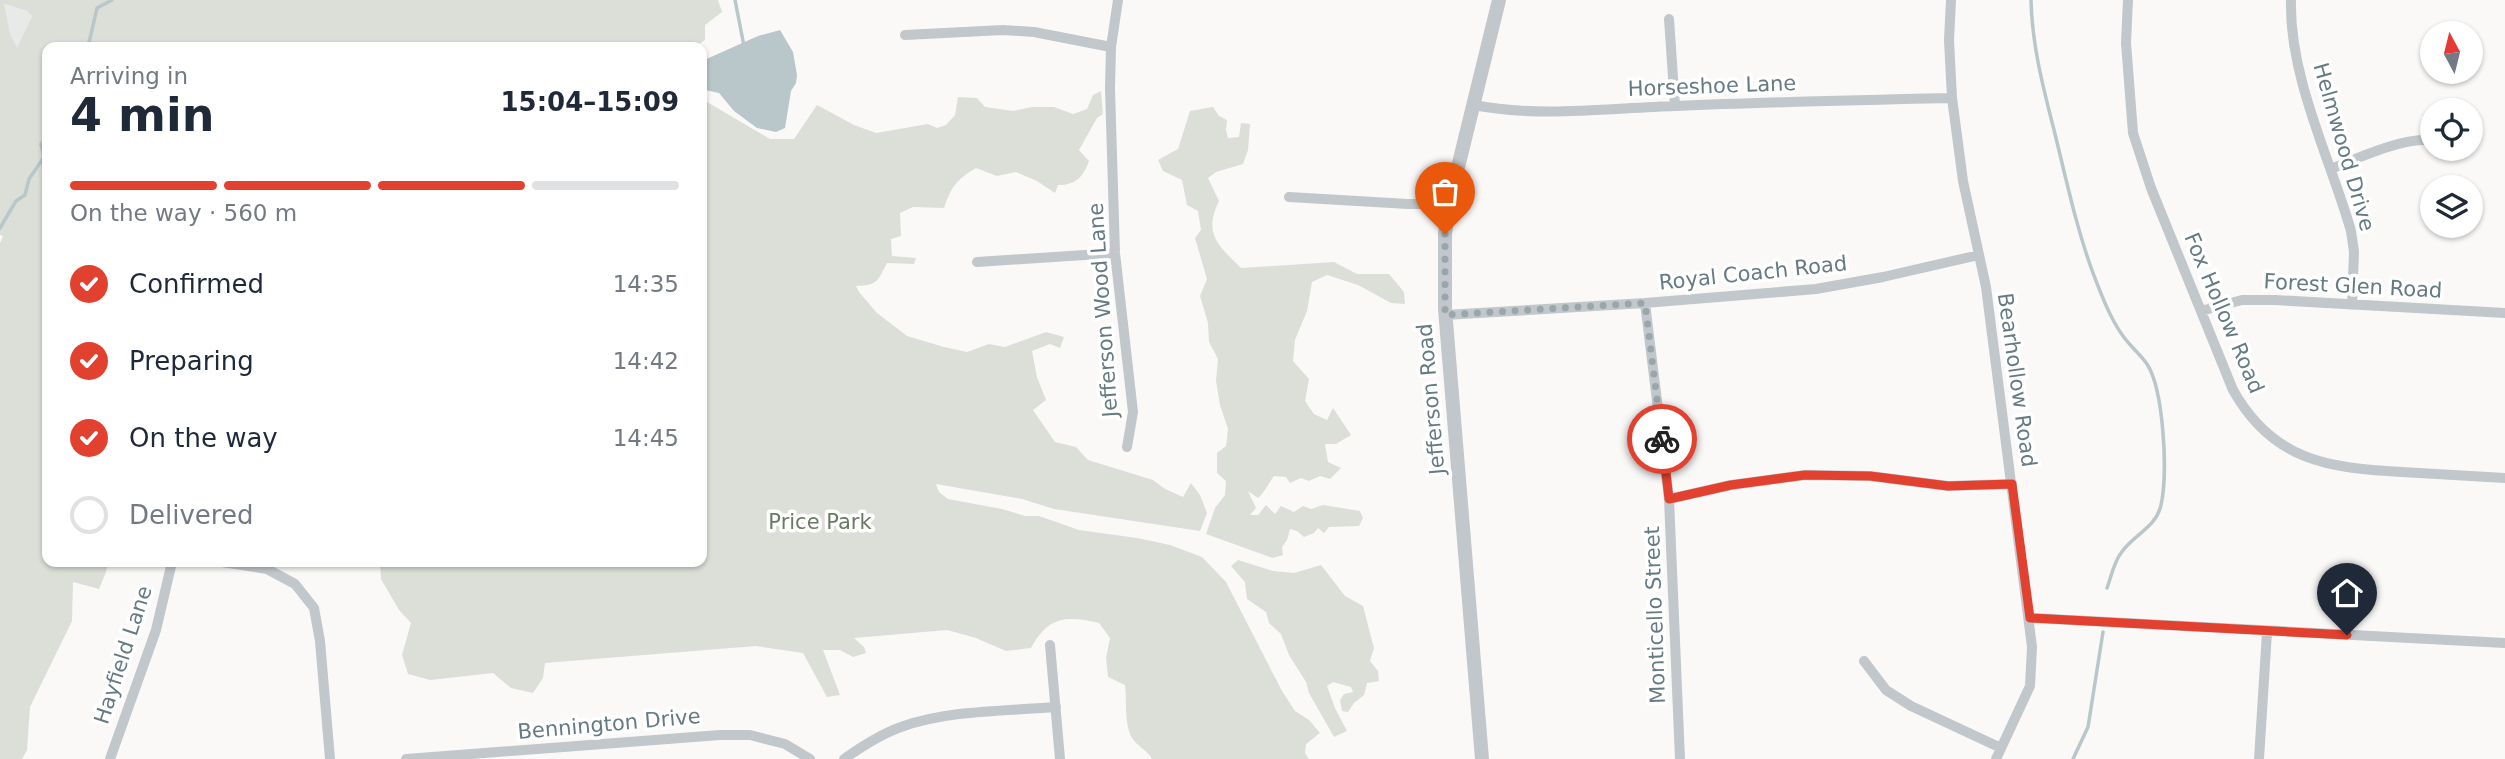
<!DOCTYPE html>
<html lang="en">
<head>
<meta charset="utf-8">
<style>
	:root { --surface:#fff; --page:#f6f6f7; --text:#1f2937; --muted:#747a83; --line:#e0e1e3; --accent:#e24130 }
	body { margin:0; font-family:"DejaVu Sans",sans-serif; background:var(--page); color:var(--text); height:100vh; display:flex; flex-direction:column; font-size:26px; white-space:nowrap }
	* { box-sizing:border-box; margin:0 }
	p { font-size:23px; color:var(--muted) }
	.icon { flex:none; width:38px; height:38px; fill:none; stroke:currentColor; stroke-width:2; stroke-linecap:round; stroke-linejoin:round }
	.map { position:relative; flex:1; overflow:hidden }
	.sheet { position:absolute; left:42px; top:42px; width:665px; height:525px; display:flex; flex-direction:column; background:var(--surface); border-radius:14px; box-shadow:0 2px 5px #0004 }
	.sheet>* { flex:none }
	.needle { width:46px; rotate:353deg }
	.buttons { position:absolute; left:2420px; top:21px; display:grid; gap:14px }
	.buttons a { display:grid; place-items:center; width:63px; height:63px; border-radius:50%; background:var(--surface); box-shadow:0 2px 5px #0004; font-size:35px }
	.pin { position:absolute; display:grid; place-items:center; width:60px; height:60px; color:#fff; margin:-72px -30px; border-radius:50% 50% 50% 0; rotate:-45deg; box-shadow:0 0 7px #0007 }
	.pin .icon { rotate:45deg }
	.courier { position:absolute; display:grid; place-items:center; width:70px; height:70px; margin:-35px; border:5px solid #e24130; border-radius:50%; background:#fff; color:#222; box-shadow:0 2px 9px #0007 }
	.summary em { font-style:normal; font-weight:700 }
	.summary div { display:flex; flex-direction:column-reverse }
	.summary { display:flex; align-items:center; justify-content:space-between; height:119px; padding:0 28px }
	h1 { font-size:46px; font-weight:700; line-height:52px }
	.bar { display:grid; grid-template-columns:repeat(4,1fr); gap:10px 7px; align-content:center; height:84px; padding:0 28px }
	.bar i { height:9px; border-radius:5px; background:var(--line) }
	.bar .active { background:var(--accent) }
	.bar p { grid-column:span 4 }
	ol { padding:0 28px; list-style:none }
	li { display:flex; align-items:center; gap:21px; height:77px }
	li p { margin-inline-start:auto }
	li .icon { padding:7px; border-radius:50%; background:var(--accent); color:#fff; stroke-width:4 }
	li:last-child { color:var(--muted) }
	li i { width:38px; height:38px; border:4px solid var(--line); border-radius:50% }
	.map>svg:first-child { display:block }
	.built { fill:#e8e9e9 }
	.green { fill:#dbdfd7; fill-rule:evenodd }
	.water { fill:#b9c7ca }
	.lines { fill:none; stroke-linecap:round; stroke-linejoin:round }
	.stream { stroke:#b9c7ca; stroke-width:3.5 }
	.minor { stroke:#c1c7ca; stroke-width:10 }
	.tertiary { stroke:#c1c7ca; stroke-width:14 }
	.done { stroke:#99a6ab; stroke-width:7; stroke-dasharray:0 12.6 }
	.route { stroke:#e24130; stroke-width:9 }
	.labels { text-anchor:middle; dominant-baseline:central; stroke-width:7; stroke-linejoin:round; paint-order:stroke }
	.street-label { font-size:21px; fill:#657a82; stroke:#fff }
	.park-label { font-size:21px; fill:#6b7a64; stroke:#fff }
</style>
</head>
<body>
<div class="map">
<svg width="2505" height="759" viewBox="0 0 2505 759">
	<rect width="100%" height="100%" fill="#faf9f8"/>
	<path class="built" d="M0 3 33 13 0 87Z"/>
	<path class="green" d="M0 0H718L722 12 705 25V40L695 47H47V562H108L106 572 99 589 73 582 72 621 30 707 27 750 22 759H0V243L3 236 0 235ZM4 4 27 11 32 16 17 48 10 34Z
		M1101 91 1103 114 1097 118 1079 150 1089 161C1083 177 1076 185 1058 185L1055 193 1037 181 1016 172 997 176 976 168C957 179 951 187 944 208L913 207 900 213 901 236 891 239 892 256 916 258 914 264 887 263C877 282 878 285 856 286L859 292 877 313 907 336 944 347 967 352 989 344 1005 347 1046 332 1064 337 1060 348 1050 344 1032 351 1037 377 1046 400 1033 410 1055 442 1076 447 1088 460 1153 480 1165 489 1183 497 1191 483 1200 495 1207 513 1200 531 1054 509 1022 499 936 484 939 492 948 499 1002 509 1025 516H1039L1079 530 1137 538 1170 545 1202 557 1226 582 1282 691 1295 711 1309 720 1320 733 1306 744 1305 753 1309 759H1152C1147 750 1137 746 1132 738 1124 724 1127 701 1125 685L1108 677 1106 658 1110 638 1099 623C1065 615 1048 617 1031 648L1006 651 976 638 947 630 854 638 864 647 866 653 853 657 840 650H823L840 695 827 697 803 653 756 646 545 663 543 678 533 693 511 688 493 673 430 680 408 674 402 655 411 623 399 610 381 579 380 562H702V99L770 139H794L817 105 854 125 876 133 928 124 937 128 946 125 955 115 958 97 977 98 985 107 1013 111 1032 107H1054L1073 114 1087 109 1093 95Z
		M1213 107 1219 116 1227 120 1226 130 1228 138 1239 137 1241 123 1250 124 1248 150 1243 164 1216 172 1208 178 1219 201C1203 234 1218 245 1241 268L1334 262 1357 274H1389L1404 292 1405 304 1391 303 1358 285 1327 275 1312 282 1307 311 1295 340 1293 361 1309 379 1305 401 1314 414 1327 420 1333 408 1351 435 1336 444H1325L1328 462 1341 468 1330 479 1320 476 1309 481 1301 478 1290 483 1286 477 1274 476C1268 484 1265 492 1258 498L1248 491 1256 508 1250 515H1258L1266 505 1275 514 1281 506 1294 512 1303 506 1311 509 1323 505 1360 511 1363 518 1359 526 1329 527 1324 533 1318 528 1314 533 1304 537 1297 531 1290 529 1287 540 1282 547 1283 555 1273 558 1206 534 1215 508 1225 495 1226 481 1217 473V453L1226 446 1228 429 1220 405 1216 381 1218 359 1209 342 1208 323 1200 296 1207 279 1195 238 1201 230 1198 211 1187 205 1182 180 1163 171 1158 160 1178 149 1190 111Z
		M1238 560 1273 571 1294 573 1321 565 1345 596 1363 606 1374 648 1370 661 1378 671 1379 681 1367 683 1364 695 1354 703 1348 712 1342 711 1340 700 1344 694 1353 692 1351 687 1333 682 1327 686 1335 708 1347 731 1334 737 1309 693 1306 682 1289 655 1281 634 1269 623 1266 612 1247 599 1245 582 1231 566Z"/>
	<path class="water" d="M780 30 793 52 797 75 796 83 791 91 785 128 776 132 757 128 734 111 719 93 705 90 702 61 758 36Z"/>
	<g class="lines">
		<path class="stream" d="M735 0 744 46
			M2031 0C2032 45 2043 87 2054 130 2066 178 2076 227 2093 273 2101 294 2110 318 2123 336 2130 346 2140 354 2147 364 2164 390 2168 475 2161 505 2156 528 2133 535 2121 553 2114 562 2111 577 2107 588
			M88 47 97 8 112 0
			M0 228 16 201 25 195 29 179 44 157 41 144 47 138
			M2073 759 2088 727 2103 632"/>
		<path class="minor" d="M1118 0 1111 47 1110 89 1115 253 1133 412 1127 447
			M1951 0 1949 40 1952 98 1963 181 1986 287 2032 647 2030 686 1996 759
			M2128 0 2126 43 2133 133 2151 188 2233 390C2273 461 2328 468 2402 472 2437 474 2471 476 2505 478
			M2291 0C2289 77 2330 158 2351 231L2354 252 2352 305
			M1669 19 1675 106
			M905 35 1003 30 1034 32 1111 47
			M1474 105C1541 118 1609 108 1676 106 1768 102 1860 100 1952 98
			M2331 169C2360 157 2401 138 2432 140
			M1289 197 1408 204H1449
			M977 262 1115 253
			M1645 303 1669 499 1680 759
			M2201 311 2242 300H2275L2505 313
			M1445 315 1645 303 1816 289 1883 277 1979 255
			M1669 499 1731 485 1805 475 1870 476 1948 486 2012 484
			M222 562 267 569 295 584 314 608 320 641 330 759
			M2030 618 2505 643
			M1050 645 1060 759
			M1864 661 1886 690 1911 706 2001 748
			M110 759 156 630 172 562
			M406 759 720 735H750L785 744 810 759
			M844 759C861 747 881 734 901 727 947 710 1007 711 1056 707
			M2259 759 2267 632"/>
		<path class="tertiary" d="M1482 759 1445 309V234L1449 204 1499 0"/>
	</g>
	<g class="lines">
		<path class="done" d="M1445 234V315L1645 303 1662 439"/>
		<path class="route" d="M1662 439 1669 499 1731 485 1805 475 1870 476 1948 486 2012 484 2030 618 2347 635"/>
	</g>
	<g class="labels">
		<g class="street-label">
			<text transform="translate(1712 86) rotate(-2)">Horseshoe Lane</text>
			<text transform="translate(2344 147) rotate(74)">Helmwood Drive</text>
			<text transform="translate(1753 273) rotate(-6)">Royal Coach Road</text>
			<text transform="translate(2353 286) rotate(3)">Forest Glen Road</text>
			<text transform="translate(1103 310) rotate(-94)">Jefferson Wood Lane</text>
			<text transform="translate(2224 313) rotate(67)">Fox Hollow Road</text>
			<text transform="translate(2017 380) rotate(82)">Bearhollow Road</text>
			<text transform="translate(1431 399) rotate(-95)">Jefferson Road</text>
			<text transform="translate(1655 615) rotate(-92)">Monticello Street</text>
			<text transform="translate(123 655) rotate(-72)">Hayfield Lane</text>
			<text transform="translate(609 724) rotate(-5)">Bennington Drive</text>
		</g>
		<g class="park-label">
			<text x="820" y="522">Price Park</text>
		</g>
	</g>
</svg>
<div class="buttons">
<a><svg class="needle" viewBox="-14 -14 28 28"><path d="M0-13l5 13h-10z" fill="#e53935"/><path d="M0 13l5-13h-10z" fill="#747a83"/></svg></a>
<a><svg class="icon" aria-label="locate" viewBox="0 0 24 24"><circle cx="12" cy="12" r="6"/><path d="M12 2v4M12 18v4M2 12h4M18 12h4"/></svg></a>
<a><svg class="icon" aria-label="layers" viewBox="0 0 24 24"><path d="M12 4l9 5-9 5-9-5zM3 14l9 5 9-5"/></svg></a>
</div>
<div class="pin" style="left:1445px;top:234px;background:#ea580c"><svg class="icon" aria-label="bag" viewBox="0 0 24 24"><path d="M5 8h14l-1 12H6zM9 8a3 3 0 0 1 6 0"/></svg></div>
<div class="pin" style="left:2347px;top:635px;background:#1f2937"><svg class="icon" aria-label="home" viewBox="0 0 24 24"><path d="M3 11l9-7 9 7M6 9v11h12V9"/></svg></div>
<div class="courier" style="left:1662px;top:439px"><svg class="icon" aria-label="bike" viewBox="0 0 24 24"><circle cx="6" cy="16" r="4"/><circle cx="18" cy="16" r="4"/><path d="M6 16l4-8h5l3 8M10 8l3 8H6M13 5h3"/></svg></div>
<section class="sheet">
<div class="summary"><div><h1>4 min</h1><p>Arriving in</p></div><em>15:04–15:09</em></div>
<div class="bar"><i class="active"></i><i class="active"></i><i class="active"></i><i></i><p>On the way · 560 m</p></div>
<ol>
<li><svg class="icon" aria-label="check" viewBox="0 0 24 24"><path d="M5 12l5 5 9-10"/></svg>Confirmed<p>14:35</p></li>
<li><svg class="icon" aria-label="check" viewBox="0 0 24 24"><path d="M5 12l5 5 9-10"/></svg>Preparing<p>14:42</p></li>
<li><svg class="icon" aria-label="check" viewBox="0 0 24 24"><path d="M5 12l5 5 9-10"/></svg>On the way<p>14:45</p></li>
<li><i></i>Delivered</li>
</ol>
</section>
</div>
</body>
</html>
